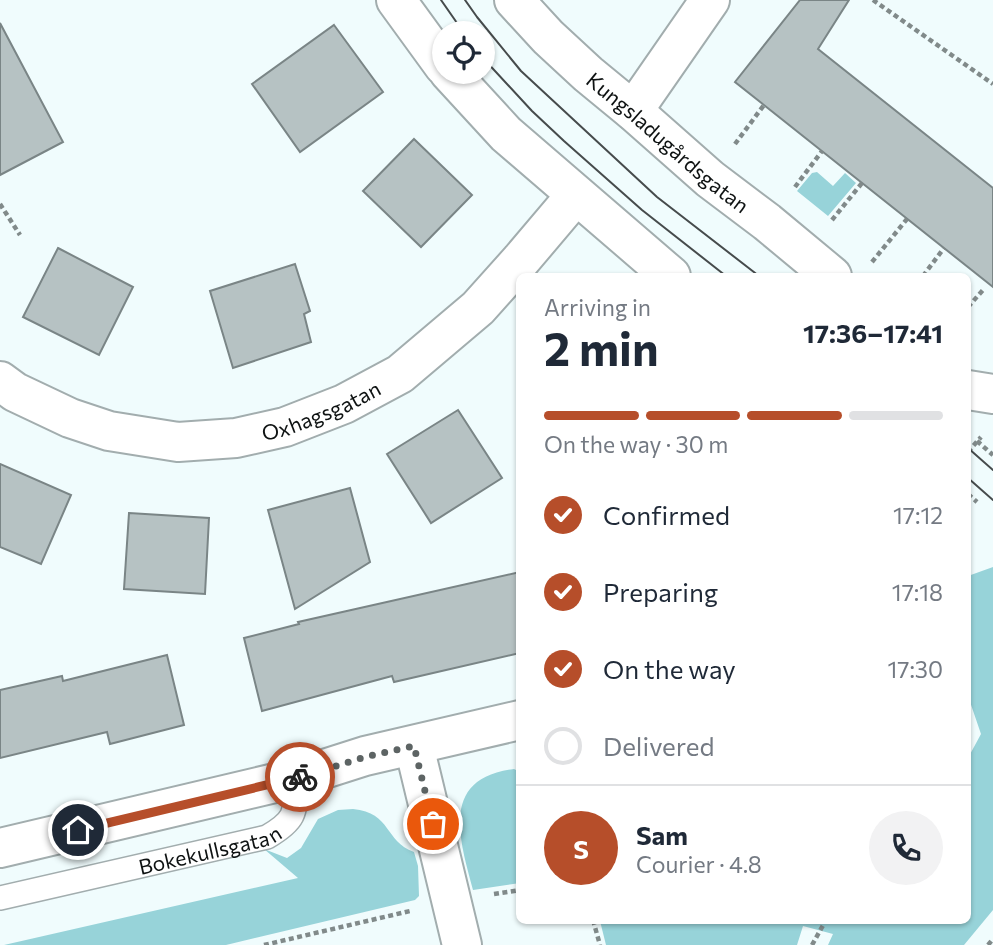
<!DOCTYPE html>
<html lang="en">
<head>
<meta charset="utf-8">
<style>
	:root { --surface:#fff; --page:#f2f2f3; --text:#1f2937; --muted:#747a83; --line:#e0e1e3; --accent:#b64e2a }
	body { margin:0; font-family:Commissioner,sans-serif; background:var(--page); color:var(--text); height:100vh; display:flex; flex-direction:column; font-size:26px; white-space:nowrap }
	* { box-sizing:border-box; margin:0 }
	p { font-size:23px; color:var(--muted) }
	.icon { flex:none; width:38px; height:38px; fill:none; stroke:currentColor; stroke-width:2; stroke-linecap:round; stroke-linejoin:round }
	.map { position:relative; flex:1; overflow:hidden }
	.sheet { position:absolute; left:516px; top:273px; width:455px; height:651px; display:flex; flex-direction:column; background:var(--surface); border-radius:10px; box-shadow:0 2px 5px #0004 }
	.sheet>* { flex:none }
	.buttons { position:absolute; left:432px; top:21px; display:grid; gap:14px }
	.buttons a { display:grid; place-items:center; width:63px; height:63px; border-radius:50%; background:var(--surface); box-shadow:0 2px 5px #0004; font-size:35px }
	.pin { position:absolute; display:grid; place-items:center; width:60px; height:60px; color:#fff; margin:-30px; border:4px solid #fff; border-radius:50%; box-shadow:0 2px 7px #0007 }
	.courier { position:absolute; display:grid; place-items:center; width:70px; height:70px; margin:-35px; border:5px solid #b64e2a; border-radius:50%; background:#fff; color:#222; box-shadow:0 2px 9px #0007 }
	.overview em { font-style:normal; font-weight:700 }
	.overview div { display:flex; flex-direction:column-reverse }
	.overview { display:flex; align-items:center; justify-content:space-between; height:119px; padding:0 28px }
	h1 { font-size:46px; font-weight:700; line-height:52px }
	.bar { display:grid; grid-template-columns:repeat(4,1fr); gap:10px 7px; align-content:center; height:84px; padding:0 28px }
	.bar i { height:9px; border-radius:5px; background:var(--line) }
	.bar .current { background:var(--accent) }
	.bar p { grid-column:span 4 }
	.line { display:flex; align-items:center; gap:18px; padding:0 28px; border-top:2px solid var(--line) }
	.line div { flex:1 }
	.round { display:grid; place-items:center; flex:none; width:74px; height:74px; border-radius:37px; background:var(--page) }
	ol { padding:0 28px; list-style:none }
	li { display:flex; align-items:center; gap:21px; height:77px }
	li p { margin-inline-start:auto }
	li .icon { padding:7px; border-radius:50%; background:var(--accent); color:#fff; stroke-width:4 }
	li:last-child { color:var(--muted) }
	li i { width:38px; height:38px; border:4px solid var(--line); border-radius:50% }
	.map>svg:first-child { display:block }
	.green { fill:#97d3d9 }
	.building { fill:#b6c2c3; stroke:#7a8586; stroke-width:2 }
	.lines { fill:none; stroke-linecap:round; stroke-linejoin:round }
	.lane-casing { stroke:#a2adae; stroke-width:26 }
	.street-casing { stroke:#a2adae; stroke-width:42 }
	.path { stroke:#818a8a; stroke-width:4.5; stroke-dasharray:5 3.5; stroke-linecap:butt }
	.lane { stroke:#fff; stroke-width:23 }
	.street { stroke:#fff; stroke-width:38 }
	.tram { stroke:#464b4c; stroke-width:2 }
	.done { stroke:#5d6464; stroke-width:7; stroke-dasharray:0 12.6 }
	.route { stroke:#b64e2a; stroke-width:9 }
	.labels { text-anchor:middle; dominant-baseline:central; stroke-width:6; stroke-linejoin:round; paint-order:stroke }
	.street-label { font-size:21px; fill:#0e1212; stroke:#f0fcfd }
</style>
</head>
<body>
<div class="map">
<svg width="993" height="945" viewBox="0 0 993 945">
	<rect width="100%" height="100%" fill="#f0fcfd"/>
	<path class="green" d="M817 172 833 186 845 173 856 183 828 216 797 191 812 173Z
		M993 567V910L964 945H828L833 934 803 926 797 945H606L600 921 968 920V758L981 734 968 696V576Z
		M514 769 520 772V883L473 890C459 838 440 778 514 769Z
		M353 809C392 813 384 841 414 852L418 866 419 896 415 900 226 945H4L298 878 264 849 287 858 301 848 318 819 338 810Z"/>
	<path class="building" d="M800 0H849L818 49 993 188V287L735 82Z
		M0 23 63 142 0 175Z
		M334 25 383 92 300 152 252 84Z
		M414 139 472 195 421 247 363 191Z
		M58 248 133 287 99 355 23 317Z
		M295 264 310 311 304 314 311 342 233 368 210 291Z
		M458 410 502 478 431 523 387 454Z
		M0 464 71 495 41 564 0 547Z
		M350 488 370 562 295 609 268 510Z
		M129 513 209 518 205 594 124 589Z
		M520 572V653L394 682 392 676 262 711 244 638 299 624 298 622Z
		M167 655 184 725 110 744 107 732 0 758V690L62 676 63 681Z"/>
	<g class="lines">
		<defs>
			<g id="lane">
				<path id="s1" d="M0 898 267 837C298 819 295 812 296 778"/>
			</g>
			<g id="street">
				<path d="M396 0 444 66"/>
				<path id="s2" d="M514 0 548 37 588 74 633 111 710 179 767 222 832 276"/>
				<path d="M449 72 506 134 671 276"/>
				<path d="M633 111 710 0"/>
				<path id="s3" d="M0 381 15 392 70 418 109 431 178 442 236 438 285 427 344 404 400 374 478 308 521 260 576 195"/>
				<path d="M968 390 993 394"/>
				<path d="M414 746 462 945"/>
				<path d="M0 848 296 778 365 756 520 720"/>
			</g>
		</defs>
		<use href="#lane" class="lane-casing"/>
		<use href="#street" class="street-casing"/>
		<path class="path" d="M873 0 993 84
			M735 144 764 105
			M795 187 822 151
			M0 204 20 235
			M832 220 862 183
			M872 262 907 219
			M923 276 944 248
			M968 307 983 290
			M977 441 993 455
			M968 452 981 437
			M968 494 977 502
			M494 894 520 890
			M593 920 600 945
			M264 945 410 911
			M812 945 826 920
			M988 945 993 939"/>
		<use href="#lane" class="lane"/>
		<use href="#street" class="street"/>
		<path class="tram" d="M441 0 464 33
			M465 0 477 17 521 71 657 197 759 276
			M483 58 532 111 564 141 642 210 726 276
			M968 448 993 470
			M968 478 993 500"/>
	</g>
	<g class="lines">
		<path class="done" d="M300 777 365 757 414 746 433 824"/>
		<path class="route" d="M78 830 300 777"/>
	</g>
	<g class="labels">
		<g class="street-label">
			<text stroke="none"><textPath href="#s2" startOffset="210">Kungsladugårdsgatan</textPath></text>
			<text stroke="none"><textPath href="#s3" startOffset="338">Oxhagsgatan</textPath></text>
			<text stroke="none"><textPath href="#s1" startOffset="215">Bokekullsgatan</textPath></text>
		</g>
	</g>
</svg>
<div class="buttons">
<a><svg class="icon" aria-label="locate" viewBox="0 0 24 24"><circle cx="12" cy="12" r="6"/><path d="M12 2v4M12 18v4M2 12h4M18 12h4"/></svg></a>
</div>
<div class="pin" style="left:433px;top:824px;background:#ea580c"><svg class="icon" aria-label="bag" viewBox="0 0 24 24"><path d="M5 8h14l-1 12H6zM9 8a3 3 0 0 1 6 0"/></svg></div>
<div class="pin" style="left:78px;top:830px;background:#1f2937"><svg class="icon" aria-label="home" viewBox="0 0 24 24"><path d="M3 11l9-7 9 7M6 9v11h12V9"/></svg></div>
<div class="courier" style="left:300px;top:777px"><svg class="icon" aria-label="bike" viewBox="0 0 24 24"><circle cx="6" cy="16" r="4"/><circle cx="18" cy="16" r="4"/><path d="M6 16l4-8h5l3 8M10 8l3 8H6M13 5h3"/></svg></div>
<section class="sheet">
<div class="overview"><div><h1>2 min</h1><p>Arriving in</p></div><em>17:36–17:41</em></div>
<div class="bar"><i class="current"></i><i class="current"></i><i class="current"></i><i></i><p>On the way · 30 m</p></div>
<ol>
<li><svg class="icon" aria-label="check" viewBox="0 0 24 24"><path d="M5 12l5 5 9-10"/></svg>Confirmed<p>17:12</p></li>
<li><svg class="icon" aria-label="check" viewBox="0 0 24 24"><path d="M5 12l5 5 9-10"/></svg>Preparing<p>17:18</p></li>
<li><svg class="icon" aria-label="check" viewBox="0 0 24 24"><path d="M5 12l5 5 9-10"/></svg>On the way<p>17:30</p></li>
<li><i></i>Delivered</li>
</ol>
<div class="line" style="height:126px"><b class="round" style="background:var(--accent);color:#fff">S</b><div><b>Sam</b><p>Courier · 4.8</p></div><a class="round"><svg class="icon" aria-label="phone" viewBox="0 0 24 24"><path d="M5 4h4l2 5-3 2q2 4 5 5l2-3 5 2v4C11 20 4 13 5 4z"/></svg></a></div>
</section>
</div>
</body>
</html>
